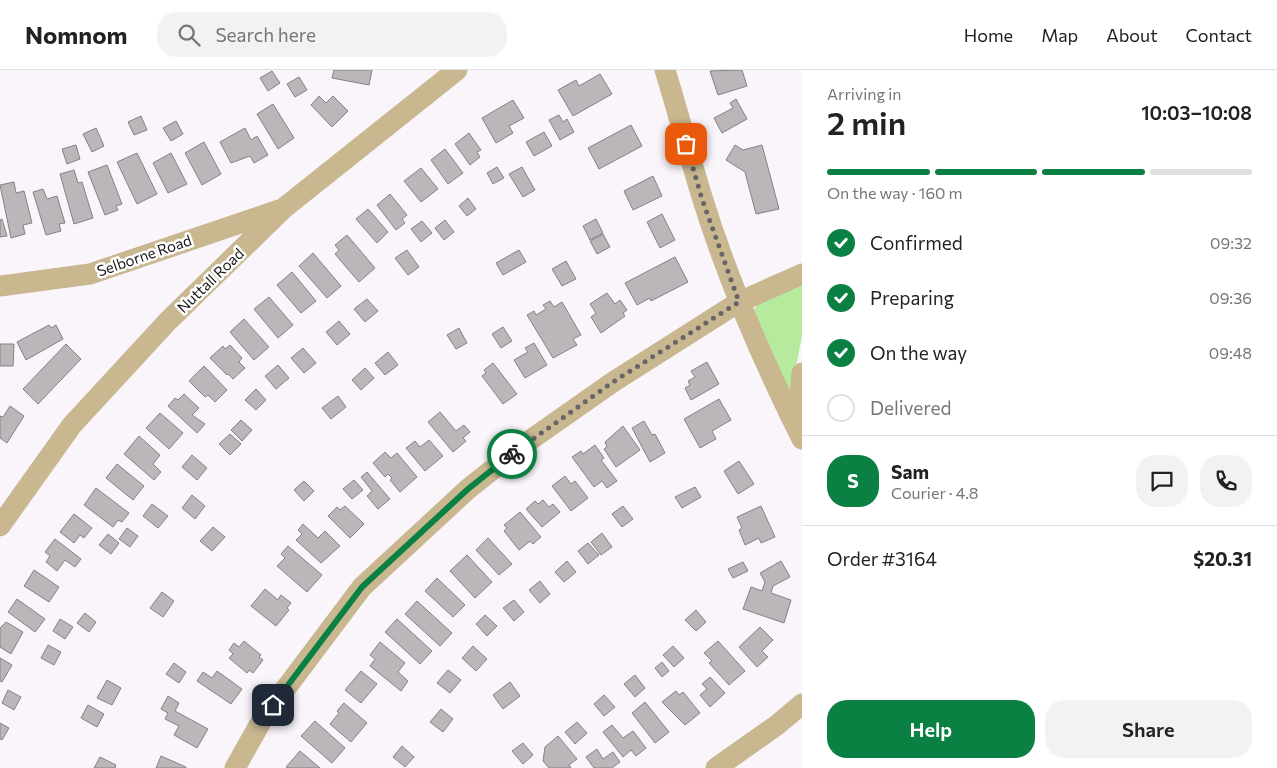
<!DOCTYPE html>
<html lang="en">
<head>
<meta charset="utf-8">
<style>
	:root { --surface:#fff; --page:#f2f2f2; --text:#222; --muted:#767676; --line:#e0e0e0; --accent:#0b8043 }
	body { margin:0; font-family:Commissioner,sans-serif; background:var(--page); color:var(--text); height:100vh; display:flex; flex-direction:column; font-size:19px; white-space:nowrap }
	* { box-sizing:border-box; margin:0 }
	p { font-size:16px; color:var(--muted) }
	.icon { flex:none; width:28px; height:28px; fill:none; stroke:currentColor; stroke-width:2; stroke-linecap:round; stroke-linejoin:round }
	.map { position:relative; flex:1; overflow:hidden }
	.details { display:flex; flex-direction:column; background:var(--surface); width:475px }
	.details>* { flex:none }
	.pin { position:absolute; display:grid; place-items:center; width:42px; height:42px; color:#fff; margin:-21px; border-radius:10px; box-shadow:0 2px 8px #0006 }
	.courier { position:absolute; display:grid; place-items:center; width:50px; height:50px; margin:-25px; border:4px solid #0b8043; border-radius:50%; background:#fff; color:#222; box-shadow:0 1px 6px #0007 }
	.overview em { font-style:normal; font-weight:600 }
	.overview div { display:flex; flex-direction:column-reverse }
	.overview { display:flex; align-items:center; justify-content:space-between; height:85px; padding:0 25px }
	h1 { font-size:32px; font-weight:600; line-height:38px }
	.bar { display:grid; grid-template-columns:repeat(4,1fr); gap:8px 5px; align-content:center; height:60px; padding:0 25px }
	.bar i { height:6px; border-radius:4px; background:var(--line) }
	.bar .on { background:var(--accent) }
	.bar p { grid-column:span 4 }
	.line { display:flex; align-items:center; gap:12px; padding:0 25px; border-top:1px solid var(--line) }
	.line div { flex:1 }
	.round { display:grid; place-items:center; flex:none; width:52px; height:52px; border-radius:20px; background:var(--page) }
	ol { padding:0 25px; list-style:none }
	li { display:flex; align-items:center; gap:15px; height:55px }
	li p { margin-inline-start:auto }
	li .icon { padding:5px; border-radius:50%; background:var(--accent); color:#fff; stroke-width:4 }
	li:last-child { color:var(--muted) }
	li i { width:28px; height:28px; border:2px solid var(--line); border-radius:50% }
	.button { display:flex; gap:10px; margin-top:auto; padding:10px 25px }
	.button a { flex:1; height:58px; border-radius:20px; background:var(--accent); color:#fff; font-size:20px; font-weight:600; line-height:58px; text-align:center }
	.button a+a { background:var(--page); color:var(--text) }
	header { display:flex; align-items:center; gap:30px; box-sizing:border-box; height:70px; padding:0 25px; background:var(--surface); border-bottom:1px solid var(--line) }
	header strong { font-size:24px }
	nav { display:flex; gap:28px; margin-inline-start:auto; font-size:18px }
	.search { width:350px; height:45px; background:var(--page); display:flex; align-items:center; gap:12px; box-sizing:border-box; padding:0 18px; border-radius:20px; color:var(--muted); font-size:19px }
	main { display:flex; flex:1; min-height:0 }
	.map>svg:first-child { display:block }
	.park { fill:#b6eb9d }
	.building { fill:#bcb5ba; stroke:#878185 }
	.lines { fill:none; stroke-linecap:round; stroke-linejoin:round }
	.minor { stroke:#c9b790; stroke-width:21 }
	.done { stroke:#676568; stroke-width:5; stroke-dasharray:0 9 }
	.route { stroke:#0b8043; stroke-width:6 }
	.labels { text-anchor:middle; dominant-baseline:central; stroke-width:5; stroke-linejoin:round; paint-order:stroke }
	.street-label { font-size:15px; fill:#181719; stroke:#fff }
</style>
</head>
<body>
<header>
<strong>Nomnom</strong>
<div class="search"><svg class="icon" aria-label="search" viewBox="0 0 24 24"><circle cx="10" cy="10" r="6"/><path d="M15 15l6 6"/></svg>Search here</div>
<nav><a>Home</a><a>Map</a><a>About</a><a>Contact</a></nav>
</header>
<main>
<div class="map">
<svg width="802" height="698" viewBox="0 0 802 698">
	<rect width="100%" height="100%" fill="#faf5fb"/>
	<path class="park" d="M802 212V266L792 318 789 321 754 240 757 235Z"/>
	<path class="building" d="M334 0H372L369 15 332 8Z
		M742 0 747 16 718 25 710 1Z
		M272 1 280 13 268 21 260 8Z
		M600 4 612 24 573 46 558 20 576 10 579 16Z
		M299 7 307 20 295 27 287 14Z
		M319 26 326 33 333 26 348 41 332 57 311 35Z
		M736 29 747 49 722 63 714 48 733 38 730 33Z
		M513 30 524 48 509 56 513 63 496 73 482 48Z
		M273 34 294 68 278 79 257 44Z
		M559 45 563 52 567 49 574 62 560 70 549 50Z
		M141 46 147 60 134 65 128 52Z
		M176 51 183 64 171 71 163 58Z
		M631 55 642 76 599 99 588 78Z
		M96 58 104 76 92 82 83 64Z
		M245 58 251 70 257 66 268 85 254 93 250 86 231 93 220 72Z
		M544 62 552 76 534 86 526 72Z
		M469 63 481 80 477 82 480 87 470 95 455 74Z
		M204 72 221 104 202 115 185 83Z
		M76 75 80 89 67 94 62 79Z
		M735 75 743 80 762 75 779 139 756 144 745 102 726 90Z
		M445 79 463 103 448 114 431 90Z
		M137 83 157 124 137 134 117 92Z
		M171 83 187 114 168 123 153 93Z
		M107 95 122 134 116 136 118 140 105 145 88 102Z
		M497 97 504 108 493 114 487 103Z
		M522 97 535 120 523 127 509 104Z
		M421 98 438 119 421 132 404 111Z
		M74 100 78 113 82 112 93 148 74 154 60 104Z
		M653 106 662 126 633 140 624 121Z
		M14 112 16 123 24 121 32 153 23 155 25 164 11 168 0 115Z
		M43 119 47 129 57 126 65 153 59 154 61 161 46 165 33 122Z
		M390 124 407 145 402 149 405 153 396 160 377 135Z
		M468 128 476 139 467 146 459 136Z
		M368 139 388 162 377 173 356 149Z
		M662 144 675 170 660 178 647 152Z
		M2 149 7 166 0 167V150Z
		M596 149 603 163 590 170 583 156Z
		M445 150 454 162 444 170 435 158Z
		M422 151 432 163 421 172 411 159Z
		M603 164 610 177 597 184 590 171Z
		M347 165 375 198 359 212 335 184 339 180 335 175Z
		M407 180 419 197 408 205 395 188Z
		M519 180 526 192 503 205 496 193Z
		M313 183 341 216 327 228 299 196Z
		M675 187 688 212 651 231 650 228 637 235 625 213Z
		M566 191 576 209 562 216 552 199Z
		M292 202 316 231 301 243 277 215Z
		M607 223 615 234 620 230 627 240 623 243 625 246 601 263 591 247 596 243 590 234Z
		M269 227 293 255 278 268 254 239Z
		M367 229 378 241 365 252 354 239Z
		M550 231 554 237 562 232 581 265 573 269 577 275 553 288 527 245 534 241 536 245 546 239 543 235Z
		M244 249 269 277 254 290 230 262Z
		M339 251 350 264 337 275 326 262Z
		M49 255 51 258 56 255 63 269 26 290 17 272Z
		M503 257 512 271 501 278 492 264Z
		M459 258 467 273 456 279 447 265Z
		M534 273 547 295 525 308 514 290 528 282 525 278Z
		M0 274H14L13 296H0Z
		M66 274 81 289 38 334 23 319Z
		M230 275 242 288 239 292 245 298 233 309 228 304 227 305 210 288 223 276 225 279Z
		M303 278 316 293 304 303 291 288Z
		M388 282 398 295 385 305 375 293Z
		M707 292 719 314 691 330 685 318 690 315 688 311 695 307 691 301Z
		M493 293 517 324 503 334 482 306 486 303 484 300Z
		M278 295 289 308 276 319 265 306Z
		M204 296 227 320 215 332 208 325 205 327 189 311Z
		M365 298 374 308 361 320 352 310Z
		M256 319 266 330 256 340 245 330Z
		M184 324 199 338 192 345 205 354 197 363 168 336 175 328 178 330Z
		M338 326 346 337 331 349 322 338Z
		M719 329 731 350 712 361 716 369 700 378 684 349Z
		M10 336 24 346 7 373 0 368V346L3 347Z
		M440 342 456 361 464 355 470 362 463 368 466 371 453 382 428 352Z
		M160 343 183 363 169 379 146 358Z
		M241 350 252 360 242 371 231 360Z
		M644 351 652 365 655 364 665 383 650 392 632 358Z
		M623 356 640 380 616 397 604 379 607 377 605 372Z
		M230 364 241 374 230 385 219 374Z
		M139 366 160 385 153 394 161 402 154 410 124 384Z
		M429 370 443 386 425 401 406 378 415 371 420 377Z
		M595 375 604 388 601 390 617 411 607 418 602 411 594 417 572 387 581 381 583 384Z
		M385 382 391 388 397 383 417 407 400 422 390 410 392 408 388 404 385 407 373 393Z
		M192 385 207 398 197 410 182 397Z
		M739 391 754 414 738 424 724 401Z
		M117 394 144 416 133 430 106 408Z
		M367 402 390 429 378 439 367 426 372 421 361 407Z
		M565 406 571 414 575 411 588 428 571 441 552 416Z
		M354 410 363 420 352 429 343 419Z
		M304 411 314 421 304 431 294 420Z
		M695 417 701 427 682 438 675 427Z
		M96 418 129 443 122 452 118 450 113 457 84 435Z
		M192 425 205 436 195 449 182 438Z
		M543 430 549 437 553 434 560 442 542 457 526 439 535 431 538 434Z
		M152 434 168 446 158 458 143 446Z
		M345 436 364 454 350 468 328 446 337 437 340 440Z
		M623 436 633 449 622 457 612 444Z
		M761 436 775 467 761 473 759 468 745 475 739 460 742 458 737 447Z
		M520 442 541 467 533 474 530 471 519 480 504 461 507 458 504 455Z
		M74 444 92 458 84 468 80 465 74 473 60 462Z
		M303 454 318 468 325 461 340 476 321 493 296 470 302 464 298 460Z
		M213 457 225 467 212 481 200 471Z
		M127 458 138 466 130 477 119 469Z
		M602 463 612 477 601 485 591 472Z
		M108 464 119 473 111 484 99 475Z
		M488 468 512 494 499 505 476 480Z
		M55 469 81 489 75 497 65 490 57 501 46 492 50 486 45 482Z
		M588 473 599 485 588 494 578 481Z
		M288 476 322 505 307 522 277 496 285 488 281 484Z
		M467 485 492 512 475 528 450 501Z
		M567 491 576 502 564 512 555 502Z
		M781 491 790 507 773 516 771 523 791 530 784 553 743 539 751 517 762 521 765 512 760 503Z
		M743 492 748 501 733 508 728 499Z
		M34 500 59 517 49 532 24 516Z
		M437 508 465 535 453 547 425 521Z
		M540 511 550 524 540 533 529 520Z
		M265 519 278 530 281 525 291 533 287 538 289 540 276 556 251 536Z
		M162 522 174 531 163 547 150 538Z
		M17 529 45 549 35 562 8 542Z
		M514 530 524 542 514 551 503 538Z
		M417 531 452 563 440 576 405 544Z
		M696 540 706 552 696 561 685 550Z
		M85 543 96 552 89 562 77 553Z
		M485 545 497 556 487 566 476 554Z
		M60 549 73 557 65 569 53 561Z
		M397 549 432 581 420 594 385 562Z
		M6 552 23 562 11 584 0 577V558Z
		M760 557 773 570 762 581 768 587 757 597 739 577Z
		M244 571 261 585 259 587 263 590 253 603 249 600 247 603 229 588 233 584 229 580 234 573 239 577Z
		M718 571 745 601 729 615 709 593 712 591 704 583Z
		M380 572 405 593 398 602 408 611 401 621 370 596 375 589 370 585Z
		M48 575 61 582 54 595 41 588Z
		M473 576 487 589 476 601 462 588Z
		M673 576 684 588 674 597 663 585Z
		M0 588 12 595 2 612 0 611Z
		M662 592 669 601 662 607 655 598Z
		M174 593 186 602 179 613 166 604Z
		M448 600 461 610 450 623 437 613Z
		M217 601 242 619 231 634 197 611 203 602 212 608Z
		M361 601 377 614 361 633 345 620Z
		M635 605 645 618 635 627 624 614Z
		M710 607 725 623 710 637 700 625 707 619 702 614Z
		M107 610 121 618 112 635 97 628Z
		M510 612 520 626 503 639 493 625Z
		M8 620 21 627 14 640 2 633Z
		M676 621 679 625 683 622 700 643 685 655 662 632Z
		M604 625 615 637 604 646 594 634Z
		M168 626 179 633 175 641 208 659 197 678 174 665 179 656 165 649 168 643 161 639Z
		M645 632 669 662 655 673 632 643Z
		M344 633 367 653 351 672 330 654 339 643 337 641Z
		M88 635 104 644 97 657 81 648Z
		M441 639 453 649 443 662 430 652Z
		M315 651 345 678 332 693 301 666Z
		M577 652 587 663 575 674 565 662Z
		M0 653 9 658 2 670 0 669Z
		M612 655 623 668 633 661 646 678 636 686 631 680 623 687 603 662Z
		M558 666 577 689 569 695 571 698H549L543 691 545 677Z
		M523 673 533 685 523 694 512 681Z
		M402 676 414 687 405 697 393 687Z
		M597 679 603 689 613 682 620 692 612 698H594L586 687Z
		M300 681 320 698H288L286 697Z
		M161 686 186 697V698H156Z
		M100 687 116 695 115 698H94Z"/>
	<g class="lines">
		<path class="minor" d="M665 0C678 42 689 85 702 127 728 211 763 291 802 369
			M0 216 90 204 279 140
			M797 358 802 303
			M0 456 72 355 168 251 284 138 457 0
			M235 698 262 650 362 517 468 419 526 373 613 312 739 232 802 204
			M716 698 777 655 802 634"/>
	</g>
	<g class="lines">
		<path class="done" d="M512 384 613 312 739 232 702 129 686 74"/>
		<path class="route" d="M273 635 362 517 468 419 512 384"/>
	</g>
	<g class="labels">
		<g class="street-label">
			<text transform="translate(144 185) rotate(-19)">Selborne Road</text>
			<text transform="translate(210 210) rotate(-44)">Nuttall Road</text>
		</g>
	</g>
</svg>
<div class="pin" style="left:686px;top:74px;background:#ea580c"><svg class="icon" aria-label="bag" viewBox="0 0 24 24"><path d="M5 8h14l-1 12H6zM9 8a3 3 0 0 1 6 0"/></svg></div>
<div class="pin" style="left:273px;top:635px;background:#1f2937"><svg class="icon" aria-label="home" viewBox="0 0 24 24"><path d="M3 11l9-7 9 7M6 9v11h12V9"/></svg></div>
<div class="courier" style="left:512px;top:384px"><svg class="icon" aria-label="bike" viewBox="0 0 24 24"><circle cx="6" cy="16" r="4"/><circle cx="18" cy="16" r="4"/><path d="M6 16l4-8h5l3 8M10 8l3 8H6M13 5h3"/></svg></div>
</div>
<section class="details">
<div class="overview"><div><h1>2 min</h1><p>Arriving in</p></div><em>10:03–10:08</em></div>
<div class="bar"><i class="on"></i><i class="on"></i><i class="on"></i><i></i><p>On the way · 160 m</p></div>
<ol>
<li><svg class="icon" aria-label="check" viewBox="0 0 24 24"><path d="M5 12l5 5 9-10"/></svg>Confirmed<p>09:32</p></li>
<li><svg class="icon" aria-label="check" viewBox="0 0 24 24"><path d="M5 12l5 5 9-10"/></svg>Preparing<p>09:36</p></li>
<li><svg class="icon" aria-label="check" viewBox="0 0 24 24"><path d="M5 12l5 5 9-10"/></svg>On the way<p>09:48</p></li>
<li><i></i>Delivered</li>
</ol>
<div class="line" style="height:90px"><b class="round" style="background:var(--accent);color:#fff">S</b><div><b>Sam</b><p>Courier · 4.8</p></div><a class="round"><svg class="icon" aria-label="chat" viewBox="0 0 24 24"><path d="M4 5h16v11H9l-5 4z"/></svg></a><a class="round"><svg class="icon" aria-label="phone" viewBox="0 0 24 24"><path d="M5 4h4l2 5-3 2q2 4 5 5l2-3 5 2v4C11 20 4 13 5 4z"/></svg></a></div>
<div class="line" style="height:65px"><div>Order #3164</div><b>$20.31</b></div>
<div class="button"><a>Help</a><a>Share</a></div>
</section>
</main>
</body>
</html>
